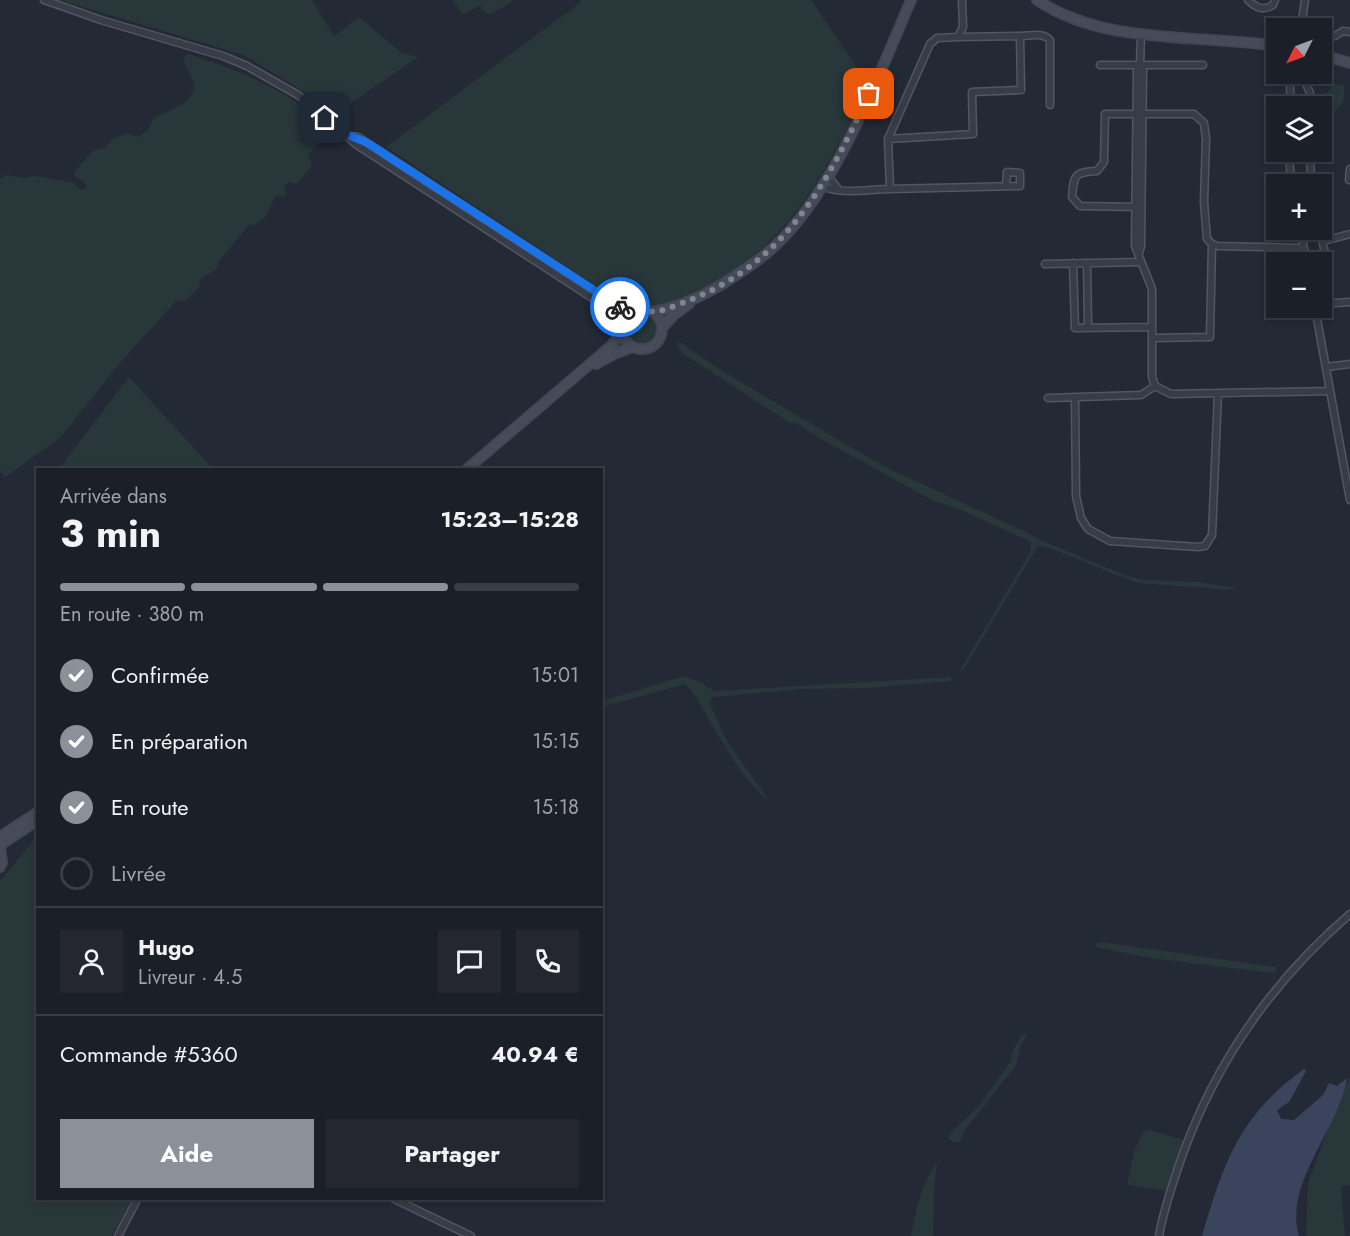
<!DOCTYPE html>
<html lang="fr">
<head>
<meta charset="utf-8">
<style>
	:root { --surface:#1b1f28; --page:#242730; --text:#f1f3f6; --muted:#a0a2a8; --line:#393d45; --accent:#8c9099 }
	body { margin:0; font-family:Jost,sans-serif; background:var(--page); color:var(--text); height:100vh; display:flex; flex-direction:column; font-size:22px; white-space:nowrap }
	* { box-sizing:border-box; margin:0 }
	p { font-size:20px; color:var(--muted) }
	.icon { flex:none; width:33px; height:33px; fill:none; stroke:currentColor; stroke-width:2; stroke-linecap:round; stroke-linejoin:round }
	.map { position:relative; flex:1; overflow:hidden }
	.sheet { position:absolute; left:36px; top:468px; width:567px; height:732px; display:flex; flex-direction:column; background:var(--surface); border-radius:0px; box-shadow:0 3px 9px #0003,0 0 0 2px var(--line) }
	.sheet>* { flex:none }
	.needle { width:39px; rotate:228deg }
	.tools { position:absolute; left:1266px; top:18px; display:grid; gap:12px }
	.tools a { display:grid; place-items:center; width:66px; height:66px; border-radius:0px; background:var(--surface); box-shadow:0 3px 9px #0003,0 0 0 2px var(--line); font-size:30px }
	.pin { position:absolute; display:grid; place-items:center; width:51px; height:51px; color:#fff; margin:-26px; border-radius:12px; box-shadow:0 3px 9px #0006 }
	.courier { position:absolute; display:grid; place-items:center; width:60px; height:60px; margin:-30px; border:4px solid #1a73e8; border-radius:50%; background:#fff; color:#222; box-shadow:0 2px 8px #0007 }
	.overview em { font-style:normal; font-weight:700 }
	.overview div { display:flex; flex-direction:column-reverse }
	.overview { display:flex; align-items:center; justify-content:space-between; height:102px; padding:0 24px }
	h1 { font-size:39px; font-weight:700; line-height:45px }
	.bar { display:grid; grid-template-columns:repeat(4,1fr); gap:9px 6px; align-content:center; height:72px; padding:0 24px }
	.bar i { height:8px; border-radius:4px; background:var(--line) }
	.bar .active { background:var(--accent) }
	.bar p { grid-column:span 4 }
	.line { display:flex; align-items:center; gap:15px; padding:0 24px; border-top:2px solid var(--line) }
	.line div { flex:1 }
	.round { display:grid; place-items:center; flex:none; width:63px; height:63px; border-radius:0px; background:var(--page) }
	ol { padding:0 24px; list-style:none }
	li { display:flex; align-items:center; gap:18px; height:66px }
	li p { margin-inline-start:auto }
	li .icon { padding:6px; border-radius:50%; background:var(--accent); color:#fff; stroke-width:4 }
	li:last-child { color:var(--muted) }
	li i { width:33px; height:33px; border:3px solid var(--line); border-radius:50% }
	.button { display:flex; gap:12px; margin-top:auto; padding:12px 24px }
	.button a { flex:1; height:69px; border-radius:0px; background:var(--accent); color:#fff; font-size:24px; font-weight:700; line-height:69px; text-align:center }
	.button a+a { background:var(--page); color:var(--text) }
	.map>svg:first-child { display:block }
	.green { fill:#28373a }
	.water { fill:#3a455d }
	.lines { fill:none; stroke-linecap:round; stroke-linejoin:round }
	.street-casing { stroke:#525662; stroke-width:9 }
	.secondary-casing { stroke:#404550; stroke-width:12 }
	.street { stroke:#373c47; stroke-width:6 }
	.secondary { stroke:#454b59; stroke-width:9 }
	.done { stroke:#808592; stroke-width:6; stroke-dasharray:0 10.8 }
	.route { stroke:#1a73e8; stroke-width:8 }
</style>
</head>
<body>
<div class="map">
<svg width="1350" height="1236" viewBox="0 0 1350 1236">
	<rect width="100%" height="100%" fill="#242936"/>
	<path class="green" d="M64 0H312L334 36 359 17 402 53 418 57 351 103 314 98 244 55 69 3Z
		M453 0H514L490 15 480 8 484 3 463 15Z
		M581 0H811L869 85C827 169 790 248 699 289 687 294 674 302 661 305 655 307 649 303 643 303 635 303 629 304 620 302L386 147 581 2Z
		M188 54C238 70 294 91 329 131L308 156 310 158 312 166 296 184 289 182 284 186 286 195 275 196C269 210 266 224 249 225L219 261 217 269 200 280 199 287C194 292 189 299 182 302L177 300 119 364 61 437 5 477 0 470V179L7 175 24 178 33 176 43 177 73 183 81 190 87 187 83 180 75 177 74 172 94 150 105 148 111 140 126 133 137 137 147 131 154 118 185 103 195 89C194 77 186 70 183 59Z
		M1335 84 1343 85C1347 99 1341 107 1331 115L1326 111C1323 95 1324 94 1335 84Z
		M642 315C652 316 657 323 656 334L645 344C624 344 621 319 642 315Z
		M680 342 727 374 883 466 1026 532 1040 540 1120 573 1143 580 1197 582 1235 588 1233 590 1137 583 1047 547 1038 546 964 669 959 672 1031 551V542L959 509 934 501 821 439 796 423H790L682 353 677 346Z
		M129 377 213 469H59Z
		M684 676 698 681 714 691 951 677V681L868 688 802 689 713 697 709 702 728 743 769 800C747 786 722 742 708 718 701 706 695 693 685 684L602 707V701Z
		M37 836 38 1198 132 1199 112 1236H0V881Z
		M1101 942 1268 966 1277 967 1276 971 1272 973 1151 958 1096 947 1095 944Z
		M1022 1035H1027L1020 1047 1017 1064 965 1130 960 1142H953L948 1138C954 1127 966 1120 974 1111 988 1095 999 1077 1011 1061L1012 1052Z
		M1350 1077V1185L1341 1187 1345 1236H1306L1308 1183 1337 1104Z
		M1150 1130 1184 1140 1168 1191 1127 1185 1135 1148 1144 1131Z
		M937 1163 934 1186 933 1236H911C917 1209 920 1185 937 1163Z"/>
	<path class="water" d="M1304 1069 1306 1070 1304 1075 1289 1102 1277 1110 1281 1119 1294 1120 1323 1095 1329 1083 1337 1086 1347 1078C1339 1129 1283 1184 1299 1236H1202C1224 1162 1239 1116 1304 1069Z"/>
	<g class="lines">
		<defs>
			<path id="street" d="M44 0 101 20 223 56 247 66 298 95 357 145 603 305 611 312 622 327
				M1248 0C1256 8 1263 11 1273 5L1275 0
				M1301 28 1305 0
				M1141 34 1140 65 1137 70 1135 246 1152 289V377L1155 386 1171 394 1330 391
				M1020 36C1030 36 1043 32 1050 40V105
				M1335 36 1343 31 1350 32
				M1100 65H1203
				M1302 74 1310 93V106
				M1291 106 1290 87 1293 74
				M350 136 358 137 369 144 616 305 634 311
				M888 139 973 134 972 92 1021 90 1020 36 958 37
				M1288 152 1292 184
				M1310 152 1311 184
				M828 176 839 190
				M1349 180 1350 169
				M822 186C841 195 869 189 890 189L888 139 930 44 937 38 958 37 963 27 962 0
				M890 189 1020 186V173L1007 172 1006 186
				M1141 207 1080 206 1072 197C1074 175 1074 172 1097 171L1104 162 1105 114H1194L1204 123 1206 139 1204 202 1207 239 1212 244
				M1301 230 1306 262
				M1319 230C1324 246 1329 262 1322 278
				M1323 241 1350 234
				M1139 254 1141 246 1143 70 1140 65
				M1073 263 1075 328 1152 327
				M1087 263 1088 327
				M1045 264 1141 262
				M1322 304 1350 302
				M1315 308 1350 500
				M1152 338 1210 337 1212 244 1217 246 1302 248
				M1326 367 1350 364
				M1075 397 1076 496 1081 518 1088 529 1110 541 1198 547 1205 546 1212 535 1218 393
				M1048 398 1141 395 1155 386
				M392 1198 471 1236
				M118 1236 138 1198
				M1159 1236C1163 1212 1171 1189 1179 1165 1213 1065 1270 983 1350 914"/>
			<path id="secondary" d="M1037 0C1092 37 1162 36 1226 41 1243 42 1260 43 1276 46
				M1322 55 1350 63
				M622 329a20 20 0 1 1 40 0a20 20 0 1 1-40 0Z
				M652 312C677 308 702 296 724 283 744 270 765 257 782 239 839 180 879 75 911 0
				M662 328 674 315 689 304
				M596 364 616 353 633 347
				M466 470 611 346 622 331
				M0 837 38 812
				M0 845 38 820
				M0 847 2 863 0 867"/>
		</defs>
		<use href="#street" class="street-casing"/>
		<use href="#secondary" class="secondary-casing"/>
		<use href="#street" class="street"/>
		<use href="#secondary" class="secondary"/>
	</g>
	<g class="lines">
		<path class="done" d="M620 307C628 310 634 310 642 309 647 309 651 312 655 312 667 310 679 304 690 300 786 262 828 182 869 94"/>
		<path class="route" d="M325 118C332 124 338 130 346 134 353 138 361 139 369 144L620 307"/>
	</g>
</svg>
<div class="tools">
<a><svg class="needle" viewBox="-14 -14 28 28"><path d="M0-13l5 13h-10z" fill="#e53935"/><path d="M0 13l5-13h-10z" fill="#a0a2a8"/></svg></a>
<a><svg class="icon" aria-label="layers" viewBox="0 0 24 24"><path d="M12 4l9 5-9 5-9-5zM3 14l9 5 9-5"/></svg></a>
<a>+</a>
<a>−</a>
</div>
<div class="pin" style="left:869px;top:94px;background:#ea580c"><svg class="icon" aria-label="bag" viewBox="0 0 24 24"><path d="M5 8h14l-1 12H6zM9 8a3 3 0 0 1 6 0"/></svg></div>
<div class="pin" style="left:325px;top:118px;background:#1f2937"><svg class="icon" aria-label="home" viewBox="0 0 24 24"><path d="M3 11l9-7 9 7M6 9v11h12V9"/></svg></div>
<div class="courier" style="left:620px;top:307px"><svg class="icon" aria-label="bike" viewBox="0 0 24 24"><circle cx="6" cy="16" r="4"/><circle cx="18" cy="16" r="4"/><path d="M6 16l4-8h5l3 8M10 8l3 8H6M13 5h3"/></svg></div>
<section class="sheet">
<div class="overview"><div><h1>3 min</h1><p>Arrivée dans</p></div><em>15:23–15:28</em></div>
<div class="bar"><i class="active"></i><i class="active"></i><i class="active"></i><i></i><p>En route · 380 m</p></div>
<ol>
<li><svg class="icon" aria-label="check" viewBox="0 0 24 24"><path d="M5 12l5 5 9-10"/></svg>Confirmée<p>15:01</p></li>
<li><svg class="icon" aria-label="check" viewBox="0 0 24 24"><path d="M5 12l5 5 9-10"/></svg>En préparation<p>15:15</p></li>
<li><svg class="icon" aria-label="check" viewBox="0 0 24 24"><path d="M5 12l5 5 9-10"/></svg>En route<p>15:18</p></li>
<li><i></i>Livrée</li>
</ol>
<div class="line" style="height:108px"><a class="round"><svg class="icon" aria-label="person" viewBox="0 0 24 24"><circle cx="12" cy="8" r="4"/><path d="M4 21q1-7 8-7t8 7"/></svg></a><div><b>Hugo</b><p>Livreur · 4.5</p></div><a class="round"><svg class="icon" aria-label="chat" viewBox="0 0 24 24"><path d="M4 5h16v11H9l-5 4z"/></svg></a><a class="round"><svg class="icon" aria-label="phone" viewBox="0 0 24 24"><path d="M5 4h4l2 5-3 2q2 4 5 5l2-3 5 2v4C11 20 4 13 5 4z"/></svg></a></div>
<div class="line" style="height:78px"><div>Commande #5360</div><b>40.94 €</b></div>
<div class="button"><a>Aide</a><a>Partager</a></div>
</section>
</div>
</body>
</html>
